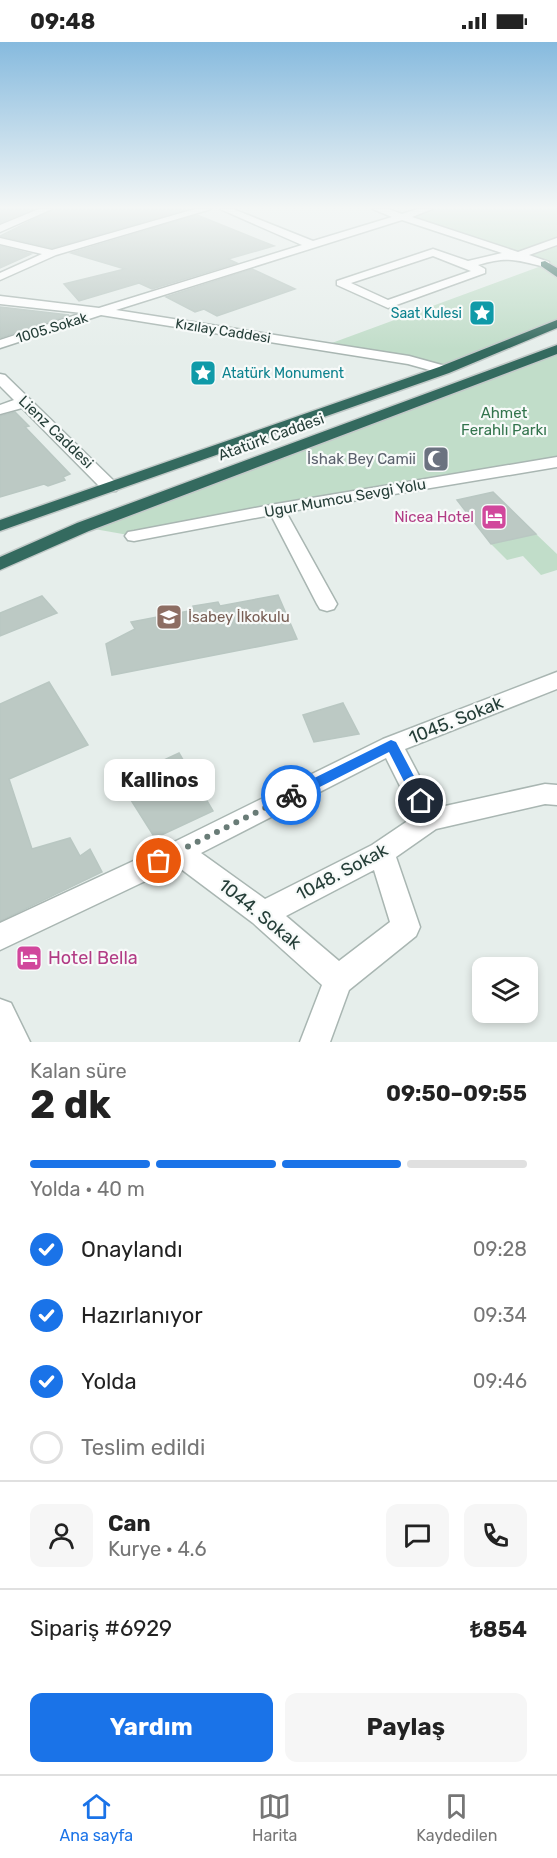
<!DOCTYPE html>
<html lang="tr">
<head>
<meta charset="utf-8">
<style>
	:root { --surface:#fff; --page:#f6f6f6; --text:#222; --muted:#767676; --line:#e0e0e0; --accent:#1a73e8 }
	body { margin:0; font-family:Rubik,sans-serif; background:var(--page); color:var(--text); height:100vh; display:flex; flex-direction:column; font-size:22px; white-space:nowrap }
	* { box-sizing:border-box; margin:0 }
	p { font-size:20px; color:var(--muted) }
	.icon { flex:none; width:33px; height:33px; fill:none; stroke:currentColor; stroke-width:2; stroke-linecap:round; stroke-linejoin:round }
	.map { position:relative; height:1000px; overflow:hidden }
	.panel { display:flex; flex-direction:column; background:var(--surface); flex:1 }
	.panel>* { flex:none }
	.controls { position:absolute; left:472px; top:915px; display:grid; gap:12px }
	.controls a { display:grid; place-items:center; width:66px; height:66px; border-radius:12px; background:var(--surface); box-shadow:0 3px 9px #0003; font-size:30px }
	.pin { position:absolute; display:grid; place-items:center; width:51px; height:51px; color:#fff; margin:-26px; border:3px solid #fff; border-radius:50%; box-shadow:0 2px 6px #0007 }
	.courier { position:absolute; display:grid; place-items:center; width:60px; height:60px; margin:-30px; border:4px solid #1a73e8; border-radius:50%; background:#fff; color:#222; box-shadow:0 2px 8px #0007 }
	.bubble { position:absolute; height:42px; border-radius:12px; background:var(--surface); box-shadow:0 3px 9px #0003; font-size:20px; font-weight:700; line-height:42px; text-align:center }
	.head em { font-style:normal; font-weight:700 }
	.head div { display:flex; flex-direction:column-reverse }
	.head { display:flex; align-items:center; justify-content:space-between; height:102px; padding:0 30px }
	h1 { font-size:39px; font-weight:700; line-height:45px }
	.bar { display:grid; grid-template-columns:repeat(4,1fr); gap:9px 6px; align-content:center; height:72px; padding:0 30px }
	.bar i { height:8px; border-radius:4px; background:var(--line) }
	.bar .on { background:var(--accent) }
	.bar p { grid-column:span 4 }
	.line { display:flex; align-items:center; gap:15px; padding:0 30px; border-top:2px solid var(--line) }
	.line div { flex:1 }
	.round { display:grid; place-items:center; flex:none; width:63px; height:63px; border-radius:12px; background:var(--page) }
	ol { padding:0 30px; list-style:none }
	li { display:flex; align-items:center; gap:18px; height:66px }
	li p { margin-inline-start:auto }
	li .icon { padding:6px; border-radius:50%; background:var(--accent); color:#fff; stroke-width:4 }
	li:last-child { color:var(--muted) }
	li i { width:33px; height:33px; border:3px solid var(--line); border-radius:50% }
	.action { display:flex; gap:12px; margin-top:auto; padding:12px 30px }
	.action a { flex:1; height:69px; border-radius:12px; background:var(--accent); color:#fff; font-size:24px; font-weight:700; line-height:69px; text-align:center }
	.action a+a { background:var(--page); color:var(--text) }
	.status { display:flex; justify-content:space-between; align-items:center; height:42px; padding:0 30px; background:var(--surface); direction:ltr }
	.status svg { height:16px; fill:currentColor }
	.tab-bar { display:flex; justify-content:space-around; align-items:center; height:84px; border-top:2px solid var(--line); background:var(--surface); font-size:16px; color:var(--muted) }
	.tab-bar a { display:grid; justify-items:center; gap:3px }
	.tab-bar .on { color:var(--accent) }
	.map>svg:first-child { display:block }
	.green { fill:#c1ddc9 }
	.building { fill:#bcc9c4; stroke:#b9c7c2; stroke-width:1.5 }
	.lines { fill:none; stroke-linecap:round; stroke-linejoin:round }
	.minor-casing { stroke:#a9b6b2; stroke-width:3 }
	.highway-casing { stroke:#c2c9c8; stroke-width:3 }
	.minor { fill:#fff; fill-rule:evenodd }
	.highway { fill:#346a5f; fill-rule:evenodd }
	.route { fill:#1a73e8 }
	.done { stroke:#697c77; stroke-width:6; stroke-dasharray:0 10.8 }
	.labels { text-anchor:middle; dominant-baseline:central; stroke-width:4.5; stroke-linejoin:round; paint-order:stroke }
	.far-culture-label { font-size:14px; fill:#0d838f; stroke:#f7faf9; text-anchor:end }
	.far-street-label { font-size:14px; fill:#263f39; stroke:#f7faf9 }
	.park-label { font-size:15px; fill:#33744d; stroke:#f7faf9 }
	.street-label { font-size:15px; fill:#263f39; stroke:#f7faf9 }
	.worship-label { font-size:15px; fill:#5b616d; stroke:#f7faf9; text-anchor:end }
	.hotel-label { font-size:15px; fill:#b23c85; stroke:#f7faf9; text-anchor:end }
	.education-label { font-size:15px; fill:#785e54; stroke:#f7faf9; text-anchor:start }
	.near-street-label { font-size:18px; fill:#263f39; stroke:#f7faf9 }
	.near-hotel-label { font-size:18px; fill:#b23c85; stroke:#f7faf9; text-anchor:start }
</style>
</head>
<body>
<div class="status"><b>09:48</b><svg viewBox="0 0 49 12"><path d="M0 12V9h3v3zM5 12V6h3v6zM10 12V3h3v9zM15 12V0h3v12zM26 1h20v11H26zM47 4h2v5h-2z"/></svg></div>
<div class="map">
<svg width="557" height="1000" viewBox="0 0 557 1000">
	<rect width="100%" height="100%" fill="#e6eeeb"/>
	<path class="green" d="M427 167H557V225L546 223 557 232V282L444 328 321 305 544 223 402 176Z
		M557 307V420L134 494 83 485Z
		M536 492 557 512V528L541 533 523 514 507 518 491 502Z"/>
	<path class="building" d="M0 167H33L0 181Z
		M54 167H181L184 168 52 206 0 194Z
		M197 173 274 204 228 217 237 221 152 247 139 241 79 259 64 242 125 227 71 211Z
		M0 204 31 212 0 226Z
		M252 227 295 247 217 274 204 267 195 270 166 255Z
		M0 265 69 273 0 296Z
		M15 370 29 384 25 385 70 432 63 435 65 438 48 444 44 442 0 455V374Z
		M493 450 536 492 491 502 457 458Z
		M278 553 297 597 112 633 106 602 135 587 131 580 194 568 193 564 218 560 220 564Z
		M42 554 57 571 0 594V571Z
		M49 640 88 703 9 737 32 807 70 796 80 814 90 807 102 830 0 879V662Z
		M343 661 359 692 314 700 303 673Z
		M179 711 213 769 155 796 119 739Z"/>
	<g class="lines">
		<defs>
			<path id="minor" d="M39 167H52L0 190V183Z
				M195 167H211L56 213 0 238V231L42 212 0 202V196L52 208Z
				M220 167H233L313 199 392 175 373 167H388L402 172 417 167H432L412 175 518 210 557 196V203L529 213 549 220V224L545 225C516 218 508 214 478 223L485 227V231L388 266 337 243V239L433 207 468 219 502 211 402 178 116 268 409 314 449 325 451 328 444 332 408 322 101 273 0 306V298L82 271 0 262V254L99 266 302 203ZM433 214 471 229 388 258 351 241Z
				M0 332 5 333 116 441 118 445 116 449H104L22 366 0 372V363L14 358 0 344Z
				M557 415V425L286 470 337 562 334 567 327 569 320 567 317 562 271 473 134 499 128 498 125 494 128 490 134 489 276 462Z
				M557 630V647L405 707 436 766 545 742 557 743V763L545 762 436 787 396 815 420 885 416 894 349 948 330 1000H300L322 943 253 881 177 824 0 908V881L170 802 383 697ZM386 716 415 774 372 803 265 857 201 811ZM374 828 390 880 339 919 286 874Z
				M0 957 11 961 30 1000H0Z"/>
			<path id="highway" d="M545 219 557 226V235L541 224V220Z
				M557 278V286L449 331 0 489V478L439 325Z
				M557 303V312L89 489 0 528V515L77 481Z"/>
		</defs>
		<use href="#minor" class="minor-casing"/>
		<use href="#highway" class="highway-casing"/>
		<use href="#minor" class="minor"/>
		<use href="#highway" class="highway"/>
	</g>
	<linearGradient id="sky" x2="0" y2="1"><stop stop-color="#86bade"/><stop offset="0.54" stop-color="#f4f7f6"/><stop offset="1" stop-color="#f4f7f6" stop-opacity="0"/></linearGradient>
	<rect width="557" height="307" fill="url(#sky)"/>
	<path class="route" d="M391 698 396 700 425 755 427 759 425 763H416L389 710 296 757H286L285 753 286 750Z"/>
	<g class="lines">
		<path class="done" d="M159 819 291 753"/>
	</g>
	<defs>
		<symbol id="sight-square" viewBox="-11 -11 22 22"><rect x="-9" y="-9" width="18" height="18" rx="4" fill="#0f9aa8" stroke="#f7faf9"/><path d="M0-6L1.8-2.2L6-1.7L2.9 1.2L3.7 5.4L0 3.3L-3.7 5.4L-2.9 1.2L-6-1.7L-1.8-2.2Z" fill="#fff"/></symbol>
		<symbol id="mosque-square" viewBox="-11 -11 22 22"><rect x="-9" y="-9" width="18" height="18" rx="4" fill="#6b7280" stroke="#f7faf9"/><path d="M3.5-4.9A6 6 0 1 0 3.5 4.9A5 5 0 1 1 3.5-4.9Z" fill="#fff"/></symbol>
		<symbol id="hotel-square" viewBox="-11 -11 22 22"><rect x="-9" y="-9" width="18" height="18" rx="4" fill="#d1479c" stroke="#f7faf9"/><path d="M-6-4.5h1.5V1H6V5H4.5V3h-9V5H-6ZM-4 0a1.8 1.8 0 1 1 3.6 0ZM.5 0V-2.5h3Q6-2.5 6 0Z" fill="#fff"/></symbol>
		<symbol id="school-square" viewBox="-11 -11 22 22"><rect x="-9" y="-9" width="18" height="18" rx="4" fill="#8d6e63" stroke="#f7faf9"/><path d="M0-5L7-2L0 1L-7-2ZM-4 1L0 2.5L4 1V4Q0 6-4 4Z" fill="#fff"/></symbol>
	</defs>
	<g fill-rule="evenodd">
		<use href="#sight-square" x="467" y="256" width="30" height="30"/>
		<use href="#sight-square" x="188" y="316" width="30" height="30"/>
		<use href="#mosque-square" x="421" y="402" width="30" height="30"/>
		<use href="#hotel-square" x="479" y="460" width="30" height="30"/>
		<use href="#school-square" x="154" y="560" width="30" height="30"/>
		<use href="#hotel-square" x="14" y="901" width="30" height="30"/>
	</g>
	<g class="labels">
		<g class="far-culture-label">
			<text x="462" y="271">Saat Kulesi</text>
			<text x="222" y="331" text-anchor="start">Atatürk Monument</text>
		</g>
		<g class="far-street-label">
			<text transform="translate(52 286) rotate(-17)">1005.Sokak</text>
			<text transform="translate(223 289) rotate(9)">Kızılay Caddesi</text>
		</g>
		<g class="park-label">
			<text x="504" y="371">Ahmet<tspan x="504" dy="17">Ferahlı Parkı</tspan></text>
		</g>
		<g class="street-label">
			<text transform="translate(56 390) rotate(44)">Lienz Caddesi</text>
			<text transform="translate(271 395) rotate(-20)">Atatürk Caddesi</text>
			<text transform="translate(345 456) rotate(-10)">Ugur Mumcu Sevgi Yolu</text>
		</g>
		<g class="worship-label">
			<text x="416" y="417">İshak Bey Camii</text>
		</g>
		<g class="hotel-label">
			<text x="474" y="475">Nicea Hotel</text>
		</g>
		<g class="education-label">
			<text x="188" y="575">İsabey İlkokulu</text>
		</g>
		<g class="near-street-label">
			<text transform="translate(456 678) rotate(-22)">1045. Sokak</text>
			<text transform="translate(342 830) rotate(-28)">1048. Sokak</text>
			<text transform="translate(260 872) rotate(39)">1044. Sokak</text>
		</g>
		<g class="near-hotel-label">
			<text x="48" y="916">Hotel Bella</text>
		</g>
	</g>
</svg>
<div class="controls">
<a><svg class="icon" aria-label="layers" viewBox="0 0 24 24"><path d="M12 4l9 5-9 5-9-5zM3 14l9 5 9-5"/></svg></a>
</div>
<div class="pin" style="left:159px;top:819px;background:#ea580c"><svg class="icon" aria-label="bag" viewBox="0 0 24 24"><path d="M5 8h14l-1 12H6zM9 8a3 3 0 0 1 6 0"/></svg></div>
<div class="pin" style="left:421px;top:759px;background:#1f2937"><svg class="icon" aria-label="home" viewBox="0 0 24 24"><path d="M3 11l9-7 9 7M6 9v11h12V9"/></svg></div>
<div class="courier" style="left:291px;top:753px"><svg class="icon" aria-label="bike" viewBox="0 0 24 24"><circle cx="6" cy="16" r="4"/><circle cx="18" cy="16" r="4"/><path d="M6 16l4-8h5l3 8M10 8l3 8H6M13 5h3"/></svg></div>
<div class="bubble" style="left:104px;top:717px;width:111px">Kallinos</div>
</div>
<section class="panel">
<div class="head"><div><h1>2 dk</h1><p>Kalan süre</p></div><em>09:50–09:55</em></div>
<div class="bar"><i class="on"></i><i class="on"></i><i class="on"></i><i></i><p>Yolda · 40 m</p></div>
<ol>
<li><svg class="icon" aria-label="check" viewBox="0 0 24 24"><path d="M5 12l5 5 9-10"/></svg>Onaylandı<p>09:28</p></li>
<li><svg class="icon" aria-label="check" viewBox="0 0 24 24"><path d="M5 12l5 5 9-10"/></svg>Hazırlanıyor<p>09:34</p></li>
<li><svg class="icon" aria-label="check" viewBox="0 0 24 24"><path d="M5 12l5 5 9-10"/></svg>Yolda<p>09:46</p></li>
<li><i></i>Teslim edildi</li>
</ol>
<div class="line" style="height:108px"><a class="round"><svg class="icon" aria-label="person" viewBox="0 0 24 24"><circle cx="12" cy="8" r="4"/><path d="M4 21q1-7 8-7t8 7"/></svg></a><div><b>Can</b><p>Kurye · 4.6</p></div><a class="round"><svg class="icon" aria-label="chat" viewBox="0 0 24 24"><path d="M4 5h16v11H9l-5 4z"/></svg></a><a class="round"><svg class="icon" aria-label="phone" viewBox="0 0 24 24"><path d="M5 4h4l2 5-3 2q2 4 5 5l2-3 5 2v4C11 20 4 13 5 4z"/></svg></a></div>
<div class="line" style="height:78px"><div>Sipariş #6929</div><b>₺854</b></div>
<div class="action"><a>Yardım</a><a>Paylaş</a></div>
</section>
<nav class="tab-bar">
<a class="on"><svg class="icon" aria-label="home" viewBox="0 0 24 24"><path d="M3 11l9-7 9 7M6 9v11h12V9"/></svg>Ana sayfa</a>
<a><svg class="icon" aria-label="map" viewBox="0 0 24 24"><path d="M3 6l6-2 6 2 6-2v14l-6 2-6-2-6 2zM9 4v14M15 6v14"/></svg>Harita</a>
<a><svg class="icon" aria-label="saved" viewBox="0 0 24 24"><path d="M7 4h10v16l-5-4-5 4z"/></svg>Kaydedilen</a>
</nav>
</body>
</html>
